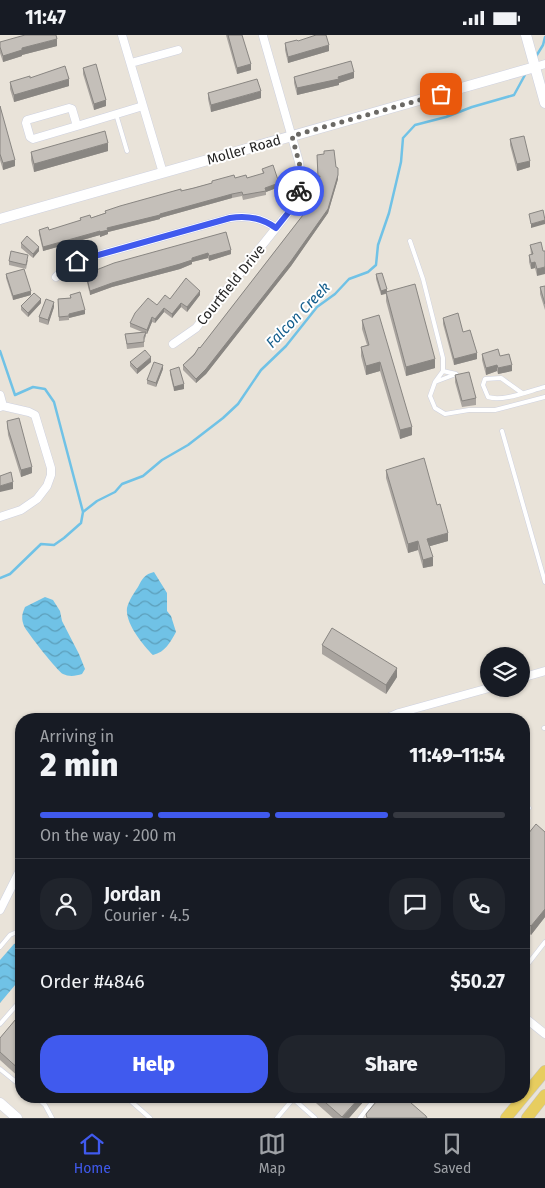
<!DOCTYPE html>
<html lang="en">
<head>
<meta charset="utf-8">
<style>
	:root { --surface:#171b24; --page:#20242c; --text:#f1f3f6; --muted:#9ea1a6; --line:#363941; --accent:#405aee }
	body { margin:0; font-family:"Fira Sans",sans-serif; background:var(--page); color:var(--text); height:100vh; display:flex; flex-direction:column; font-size:19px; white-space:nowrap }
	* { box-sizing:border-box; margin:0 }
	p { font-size:16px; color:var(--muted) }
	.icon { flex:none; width:28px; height:28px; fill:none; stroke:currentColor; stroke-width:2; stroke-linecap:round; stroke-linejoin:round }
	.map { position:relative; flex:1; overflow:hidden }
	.side { position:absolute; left:15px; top:678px; width:515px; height:390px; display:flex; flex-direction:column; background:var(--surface); border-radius:20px; box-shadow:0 1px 4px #0004 }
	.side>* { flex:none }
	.controls { position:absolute; left:480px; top:612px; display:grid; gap:10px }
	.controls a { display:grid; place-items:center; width:50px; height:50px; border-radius:50%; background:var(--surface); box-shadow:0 1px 4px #0004; font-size:25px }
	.pin { position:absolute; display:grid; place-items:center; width:42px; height:42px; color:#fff; margin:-21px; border-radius:10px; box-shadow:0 2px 8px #0006 }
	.courier { position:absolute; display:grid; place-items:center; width:50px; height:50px; margin:-25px; border:4px solid #405aee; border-radius:50%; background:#fff; color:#222; box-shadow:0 1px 6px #0007 }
	.overview em { font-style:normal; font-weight:800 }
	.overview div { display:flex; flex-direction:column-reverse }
	.overview { display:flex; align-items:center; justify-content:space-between; height:85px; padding:0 25px }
	h1 { font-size:32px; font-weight:800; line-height:38px }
	.bar { display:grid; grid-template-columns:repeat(4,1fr); gap:8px 5px; align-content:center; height:60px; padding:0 25px }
	.bar i { height:6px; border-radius:4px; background:var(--line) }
	.bar .current { background:var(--accent) }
	.bar p { grid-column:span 4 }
	.line { display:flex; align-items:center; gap:12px; padding:0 25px; border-top:1px solid var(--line) }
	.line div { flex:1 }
	.round { display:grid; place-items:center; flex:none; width:52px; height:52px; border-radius:20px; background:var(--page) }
	.cta { display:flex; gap:10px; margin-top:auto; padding:10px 25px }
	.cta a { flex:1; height:58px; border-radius:20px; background:var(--accent); color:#fff; font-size:20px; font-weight:800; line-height:58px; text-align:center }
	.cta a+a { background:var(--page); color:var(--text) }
	.status { display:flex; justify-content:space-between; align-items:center; height:35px; padding:0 25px; background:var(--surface); direction:ltr }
	.status svg { height:14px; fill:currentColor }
	.dock { display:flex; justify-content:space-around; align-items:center; height:70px; border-top:1px solid var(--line); background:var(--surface); font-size:14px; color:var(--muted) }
	.dock a { display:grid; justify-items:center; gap:2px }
	.dock .current { color:var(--accent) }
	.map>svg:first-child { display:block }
	.water { fill:url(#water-waves) }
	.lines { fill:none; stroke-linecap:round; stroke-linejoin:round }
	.stream { stroke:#70c2e6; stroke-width:2.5 }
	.lane-casing { stroke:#ced1df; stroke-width:5 }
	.street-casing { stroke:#ced1df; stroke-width:9 }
	.secondary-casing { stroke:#ced1df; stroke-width:11 }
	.primary-casing { stroke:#c3c3c3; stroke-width:12 }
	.lane { stroke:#fff; stroke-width:4 }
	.street { stroke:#fff; stroke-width:8 }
	.secondary { stroke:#fff; stroke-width:10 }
	.primary { stroke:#e7cd5f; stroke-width:11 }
	.wall { fill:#a9a49f }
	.shaded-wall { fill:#898682 }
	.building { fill:#c4bfb9; stroke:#898682 }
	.done { stroke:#6b6965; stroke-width:5; stroke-dasharray:0 9 }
	.route { stroke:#405aee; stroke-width:6 }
	.labels { text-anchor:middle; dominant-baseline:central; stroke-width:4; stroke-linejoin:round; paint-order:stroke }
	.street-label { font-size:14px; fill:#272727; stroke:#fff }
	.water-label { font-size:15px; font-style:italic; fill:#155f8d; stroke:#fff }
</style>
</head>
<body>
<div class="status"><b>11:47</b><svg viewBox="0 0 49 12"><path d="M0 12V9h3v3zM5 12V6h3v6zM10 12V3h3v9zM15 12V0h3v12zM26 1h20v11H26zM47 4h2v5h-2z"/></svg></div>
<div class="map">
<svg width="545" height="1083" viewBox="0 0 545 1083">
	<defs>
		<pattern id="water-waves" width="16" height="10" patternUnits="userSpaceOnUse" patternTransform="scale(1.25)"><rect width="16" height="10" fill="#70c2e6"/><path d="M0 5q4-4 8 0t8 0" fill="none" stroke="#5c9eba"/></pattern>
	</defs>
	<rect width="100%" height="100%" fill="#e9e3d9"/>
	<path class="water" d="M154 537 167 558V576L171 581 176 597C170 608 165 617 153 620 143 610 125 588 127 573 129 565 134 558 138 552 142 544 145 539 154 537Z
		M45 562 53 565 60 576 62 586 79 619 85 634 82 639C76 641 69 642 63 639 58 637 26 596 24 591 21 583 22 579 25 572Z
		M21 906V943L0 968V925L14 909Z"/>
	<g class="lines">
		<path class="stream" d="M535 23 543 10 545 2
			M0 316 15 360 33 352 45 354 54 367 83 477
			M0 543 10 539 41 509 54 510 64 503 81 488 83 477 97 466 115 457 122 449 143 441 162 425 188 410 223 383 238 369 261 335 286 311 317 272 335 259 349 244 368 237 376 230 378 210 389 178 401 127 403 103 415 90 446 82 472 72 514 60 526 38"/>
		<defs>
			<path id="lane" d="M116 79 127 116
				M410 206 423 244 443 323V336L435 347 430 361 435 373 445 379 469 375H495L545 362
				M435 347 456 339 443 336
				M522 358 501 343 485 344 483 350 488 362C503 367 529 356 545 352
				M502 396 545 547
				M544 693H545
				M524 775 529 773
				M0 912 10 900 21 895
				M524 934 545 907
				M0 989 21 965
				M0 1034 21 1051
				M35 1061 45 1070 52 1083
				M125 1061 150 1083
				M290 1061 315 1083
				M277 1083 293 1064
				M360 1083 377 1061"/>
			<path id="street" d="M122 0 163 138
				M131 28 178 15
				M535 32 545 29
				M69 73 72 74 77 91 33 104 30 102 26 88 27 85Z
				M77 91 143 71
				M56 242 68 230 77 226 230 183C247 180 262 183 276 193
				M173 309 196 293 292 173C300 157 302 145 299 127L263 1
				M0 360 3 371
				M0 372 3 371 29 377 35 380 51 433V440L47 451 37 464 21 475 0 482
				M521 643 545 636
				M385 684 399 678 489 653
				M0 875 21 833
				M524 982 545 999"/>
			<path id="secondary" d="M526 0 545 68
				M0 184 535 32
				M0 1068 17 1083"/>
			<path id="primary" d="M506 1083 545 1036
				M527 1083 545 1060"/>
		</defs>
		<use href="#lane" class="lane-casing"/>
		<use href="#street" class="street-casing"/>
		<use href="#secondary" class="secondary-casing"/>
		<use href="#primary" class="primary-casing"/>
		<use href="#lane" class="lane"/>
		<use href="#street" class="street"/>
		<use href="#secondary" class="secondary"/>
		<use href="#primary" class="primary"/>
	</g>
	<path class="wall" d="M226 0H242L251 35 237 39Z
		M298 6 329 16 288 28 285 15V8Z
		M0 7 57 11 22 20V21L3 27 0 18Z
		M83 33 106 71 94 75 83 39Z
		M294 42 354 43 339 48V50L297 60 294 48Z
		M30 43 69 51 14 67 10 54V47Z
		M208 58 261 63 211 77 208 64Z
		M0 71 15 131 3 135 0 125Z
		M510 104 530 132 517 136 510 110Z
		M108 116 34 137 31 125V117Z
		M317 120 338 144 328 178 291 231 206 339 196 348 183 335V330L200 313 303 180 315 159 319 145H318Z
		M262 134 279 152 266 157V160L243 165 242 161 232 163 160 183V184L108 197V199L100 202V200L43 216 39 199V195H49L80 186V183H91L105 178V176L212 148V146L235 143H247L263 139Z
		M226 197 231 219 209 226 208 223 192 227V229L180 234 112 252 90 260 86 243V239Z
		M21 208 39 216 33 223 21 213Z
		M530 210 543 216 537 241 535 233 531 234 529 227V220H531Z
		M28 225 26 234 9 230V226Z
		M6 239 31 260 13 265 6 243Z
		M376 239 387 257 435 333 406 341 386 266V259L381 260 376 244Z
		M545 251V275L540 259V252Z
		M70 260 85 279 69 283V285L59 286 58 264 70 263Z
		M200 260 187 277 181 272 172 283 164 277 155 288 152 287 147 299H146V301L144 305V312L127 314 125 299 142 297 130 292V288L157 270 170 264Z
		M41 268 28 282 21 275V271Z
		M54 272 48 290 39 287V282Z
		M443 283 477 324 454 330 443 289Z
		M362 285 412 400 400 404 380 336 366 340 361 321V312L367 310 362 294Z
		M482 319 500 321 512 336 498 339 497 336 486 340 482 325Z
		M130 327H151L137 339 130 331Z
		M163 334 156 352 147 349V345Z
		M170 335 184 354 174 356 170 339Z
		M455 340 476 363V370L462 372 455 347Z
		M7 386 32 438 21 442 8 400Z
		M386 435 448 506 430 511 433 531 423 533 418 515 408 518 386 443Z
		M322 610 397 642 386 659 322 619Z
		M545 797V882L531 900 524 894V804Z
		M21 978V1044L0 1025V1003Z
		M308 1061H364V1066L349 1083H333Z"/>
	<path class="shaded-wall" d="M57 4V11L22 20V21L3 27V21L22 13Z
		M329 10V16L288 28V22Z
		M251 29V35L237 39V33Z
		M354 37V43L339 48V50L297 60V53Z
		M69 44V51L14 67V60Z
		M261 56V63L211 77V70Z
		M106 65V71L94 75V69Z
		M108 108V116L34 137V129Z
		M15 125V131L3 135V128Z
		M530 126V132L517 136V129Z
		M338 133V144L328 178 291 231 206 339 196 348V344Z
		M279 148V152L266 157 265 153Z
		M232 159V163L160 183V184L108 197V199L100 202V197L107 193Z
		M545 185V189L531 193V189Z
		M100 196V200L43 216V212Z
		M39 212V216L33 223V219Z
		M231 215V219L209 226V221Z
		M208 218V223L192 227V229L180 234 112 252 90 260V256L112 248Z
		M535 227V233L531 234V228Z
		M545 232V239L537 241V234Z
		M387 254V258L381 260V256Z
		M31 256V260L13 265V261Z
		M200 256V260L187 277V272Z
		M41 264V268L28 282V278Z
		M54 267V272L48 290V285Z
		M181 268V272L172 283V279Z
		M164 273V277L155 288V284Z
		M85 275V279L69 283V279Z
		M152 282V287L147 299V295Z
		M477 318V324L454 330V324Z
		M151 322V327L137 339V334Z
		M435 324V333L406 341V332Z
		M380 327V336L366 340V331Z
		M163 330V334L156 352V348Z
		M497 330V336L486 340V333Z
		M512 330V336L498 339V333Z
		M184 349V354L174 356V352Z
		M412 392V400L400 404V395Z
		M32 432V438L21 442V435Z
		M13 447V454L0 457V451Z
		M448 498V506L427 512V504Z
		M418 506V515L408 518V509Z
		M433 522V531L423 533V525Z
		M397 633V642L386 659V650Z
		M545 874V882L531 900V891Z
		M361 1061H364V1066L349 1083H342Z"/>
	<path class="building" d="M25 0H56L57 4 22 13V15L3 21 0 12V7Z
		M228 0H242L251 29 237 33Z
		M316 0H326L329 10 288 22 285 8 297 5 298 6Z
		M351 26 354 37 338 42 339 44 297 53 294 42Z
		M96 29 106 65 94 69 83 33Z
		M65 31 69 44 14 60 10 47 30 41V43Z
		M257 44 261 56 211 70 208 58Z
		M0 71 15 125 3 128 0 119Z
		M105 96 108 108 34 129 31 117Z
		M524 101 530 126 517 129 510 104Z
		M334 115 336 132 338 133V140L328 174 291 226 206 334 196 344 183 330 194 320 199 312 200 313 303 180 315 159 320 141H318L317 120 324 119V116Z
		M273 130 279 148 265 153 266 156 243 160 242 157 232 159 160 179V180L107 193 108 195 100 197V196L43 212 39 195 48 192 49 195 81 185 80 183 90 180 91 183 106 178 105 176 120 171 181 154V156L194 153 212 148V146L234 140 235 143 246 140 247 143 264 138 262 134Z
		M543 175 545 185 531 189 529 179Z
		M226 197 231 215 209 221 208 218 192 223V225L180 229 112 248 90 256 86 239 114 228Z
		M27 201 39 212 33 219 21 208Z
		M541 207 543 216H545V232L537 234 535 227 531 228 529 220 533 219 530 210Z
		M11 216 28 220 26 230 9 226Z
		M24 234 31 256 13 261 6 239Z
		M382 238 387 254 381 256 376 239Z
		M186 243 200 256 187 272 181 268 172 279 164 273 155 284 152 282 147 295 130 288 135 278 148 263 157 270 165 260 170 264Z
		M415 249 435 324 406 332 386 257Z
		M545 251V269L540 252Z
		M80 257 85 275 69 279V281L59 282 58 264 71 263 70 260Z
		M34 258 41 264 28 278 21 271Z
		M46 264 54 267 48 285 39 282Z
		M458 278 463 297 470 295 477 318 454 324 443 283Z
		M379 280 412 392 400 395 380 327 366 331 361 312 369 310 362 285Z
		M146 297 144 302V307L127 309 125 299Z
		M498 314 500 321 509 319 512 330 498 333 497 330 486 333 482 319Z
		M145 315 151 322 137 334 130 327Z
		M154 327 163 330 156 348 147 345Z
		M179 332 184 349 174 352 170 335Z
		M469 337 476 363 462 366 455 340Z
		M19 383 32 432 21 435 8 394 7 386Z
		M424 423 437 470 440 469 448 498 427 504 433 522 423 525 418 506 408 509 386 435Z
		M11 437 13 447 0 451V441Z
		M332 593 397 633 386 650 322 610Z
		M536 789 545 797V874L531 891 524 885V804Z
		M21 978V1036L0 1017V1003Z
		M318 1061H361L342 1082Z
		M381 1061 396 1062 403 1061 426 1081 427 1083H367L366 1079Z"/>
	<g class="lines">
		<path class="done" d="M299 156 301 135 292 101 441 59"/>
		<path class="route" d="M77 226 230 183C247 180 262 183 276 193L292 173 299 156"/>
	</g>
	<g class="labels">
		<g class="street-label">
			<text transform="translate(244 115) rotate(-16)">Moller Road</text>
			<text transform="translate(231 250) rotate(-51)">Courtfield Drive</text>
		</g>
		<g class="water-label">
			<text transform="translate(298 280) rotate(-46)">Falcon Creek</text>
		</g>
	</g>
</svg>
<div class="controls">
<a><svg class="icon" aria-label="layers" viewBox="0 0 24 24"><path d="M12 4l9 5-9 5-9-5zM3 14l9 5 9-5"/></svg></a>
</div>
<div class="pin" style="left:441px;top:59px;background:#ea580c"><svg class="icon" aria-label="bag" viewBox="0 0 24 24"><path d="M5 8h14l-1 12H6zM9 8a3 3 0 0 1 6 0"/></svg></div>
<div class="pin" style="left:77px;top:226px;background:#1f2937"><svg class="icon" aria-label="home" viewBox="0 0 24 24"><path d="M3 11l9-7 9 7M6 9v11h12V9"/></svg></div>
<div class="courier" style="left:299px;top:156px"><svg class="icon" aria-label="bike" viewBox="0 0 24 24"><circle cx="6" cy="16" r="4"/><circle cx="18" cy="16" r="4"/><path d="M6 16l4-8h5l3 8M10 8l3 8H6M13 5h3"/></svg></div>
<section class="side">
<div class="overview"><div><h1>2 min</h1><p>Arriving in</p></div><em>11:49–11:54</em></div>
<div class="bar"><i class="current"></i><i class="current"></i><i class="current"></i><i></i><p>On the way · 200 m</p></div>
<div class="line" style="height:90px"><a class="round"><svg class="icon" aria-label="person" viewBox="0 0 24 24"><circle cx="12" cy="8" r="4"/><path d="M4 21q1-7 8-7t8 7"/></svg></a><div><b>Jordan</b><p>Courier · 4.5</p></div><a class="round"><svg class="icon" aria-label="chat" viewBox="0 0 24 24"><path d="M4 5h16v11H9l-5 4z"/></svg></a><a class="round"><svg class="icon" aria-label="phone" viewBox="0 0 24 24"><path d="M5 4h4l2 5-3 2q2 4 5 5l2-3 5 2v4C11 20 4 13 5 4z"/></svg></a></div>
<div class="line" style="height:65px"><div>Order #4846</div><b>$50.27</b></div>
<div class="cta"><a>Help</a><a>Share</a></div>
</section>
</div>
<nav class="dock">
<a class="current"><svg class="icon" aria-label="home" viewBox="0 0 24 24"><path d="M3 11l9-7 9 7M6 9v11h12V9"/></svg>Home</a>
<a><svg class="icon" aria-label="map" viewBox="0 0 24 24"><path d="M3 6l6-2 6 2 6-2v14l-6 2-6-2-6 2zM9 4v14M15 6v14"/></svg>Map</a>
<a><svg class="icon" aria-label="saved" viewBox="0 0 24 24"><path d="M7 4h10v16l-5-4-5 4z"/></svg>Saved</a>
</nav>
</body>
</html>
